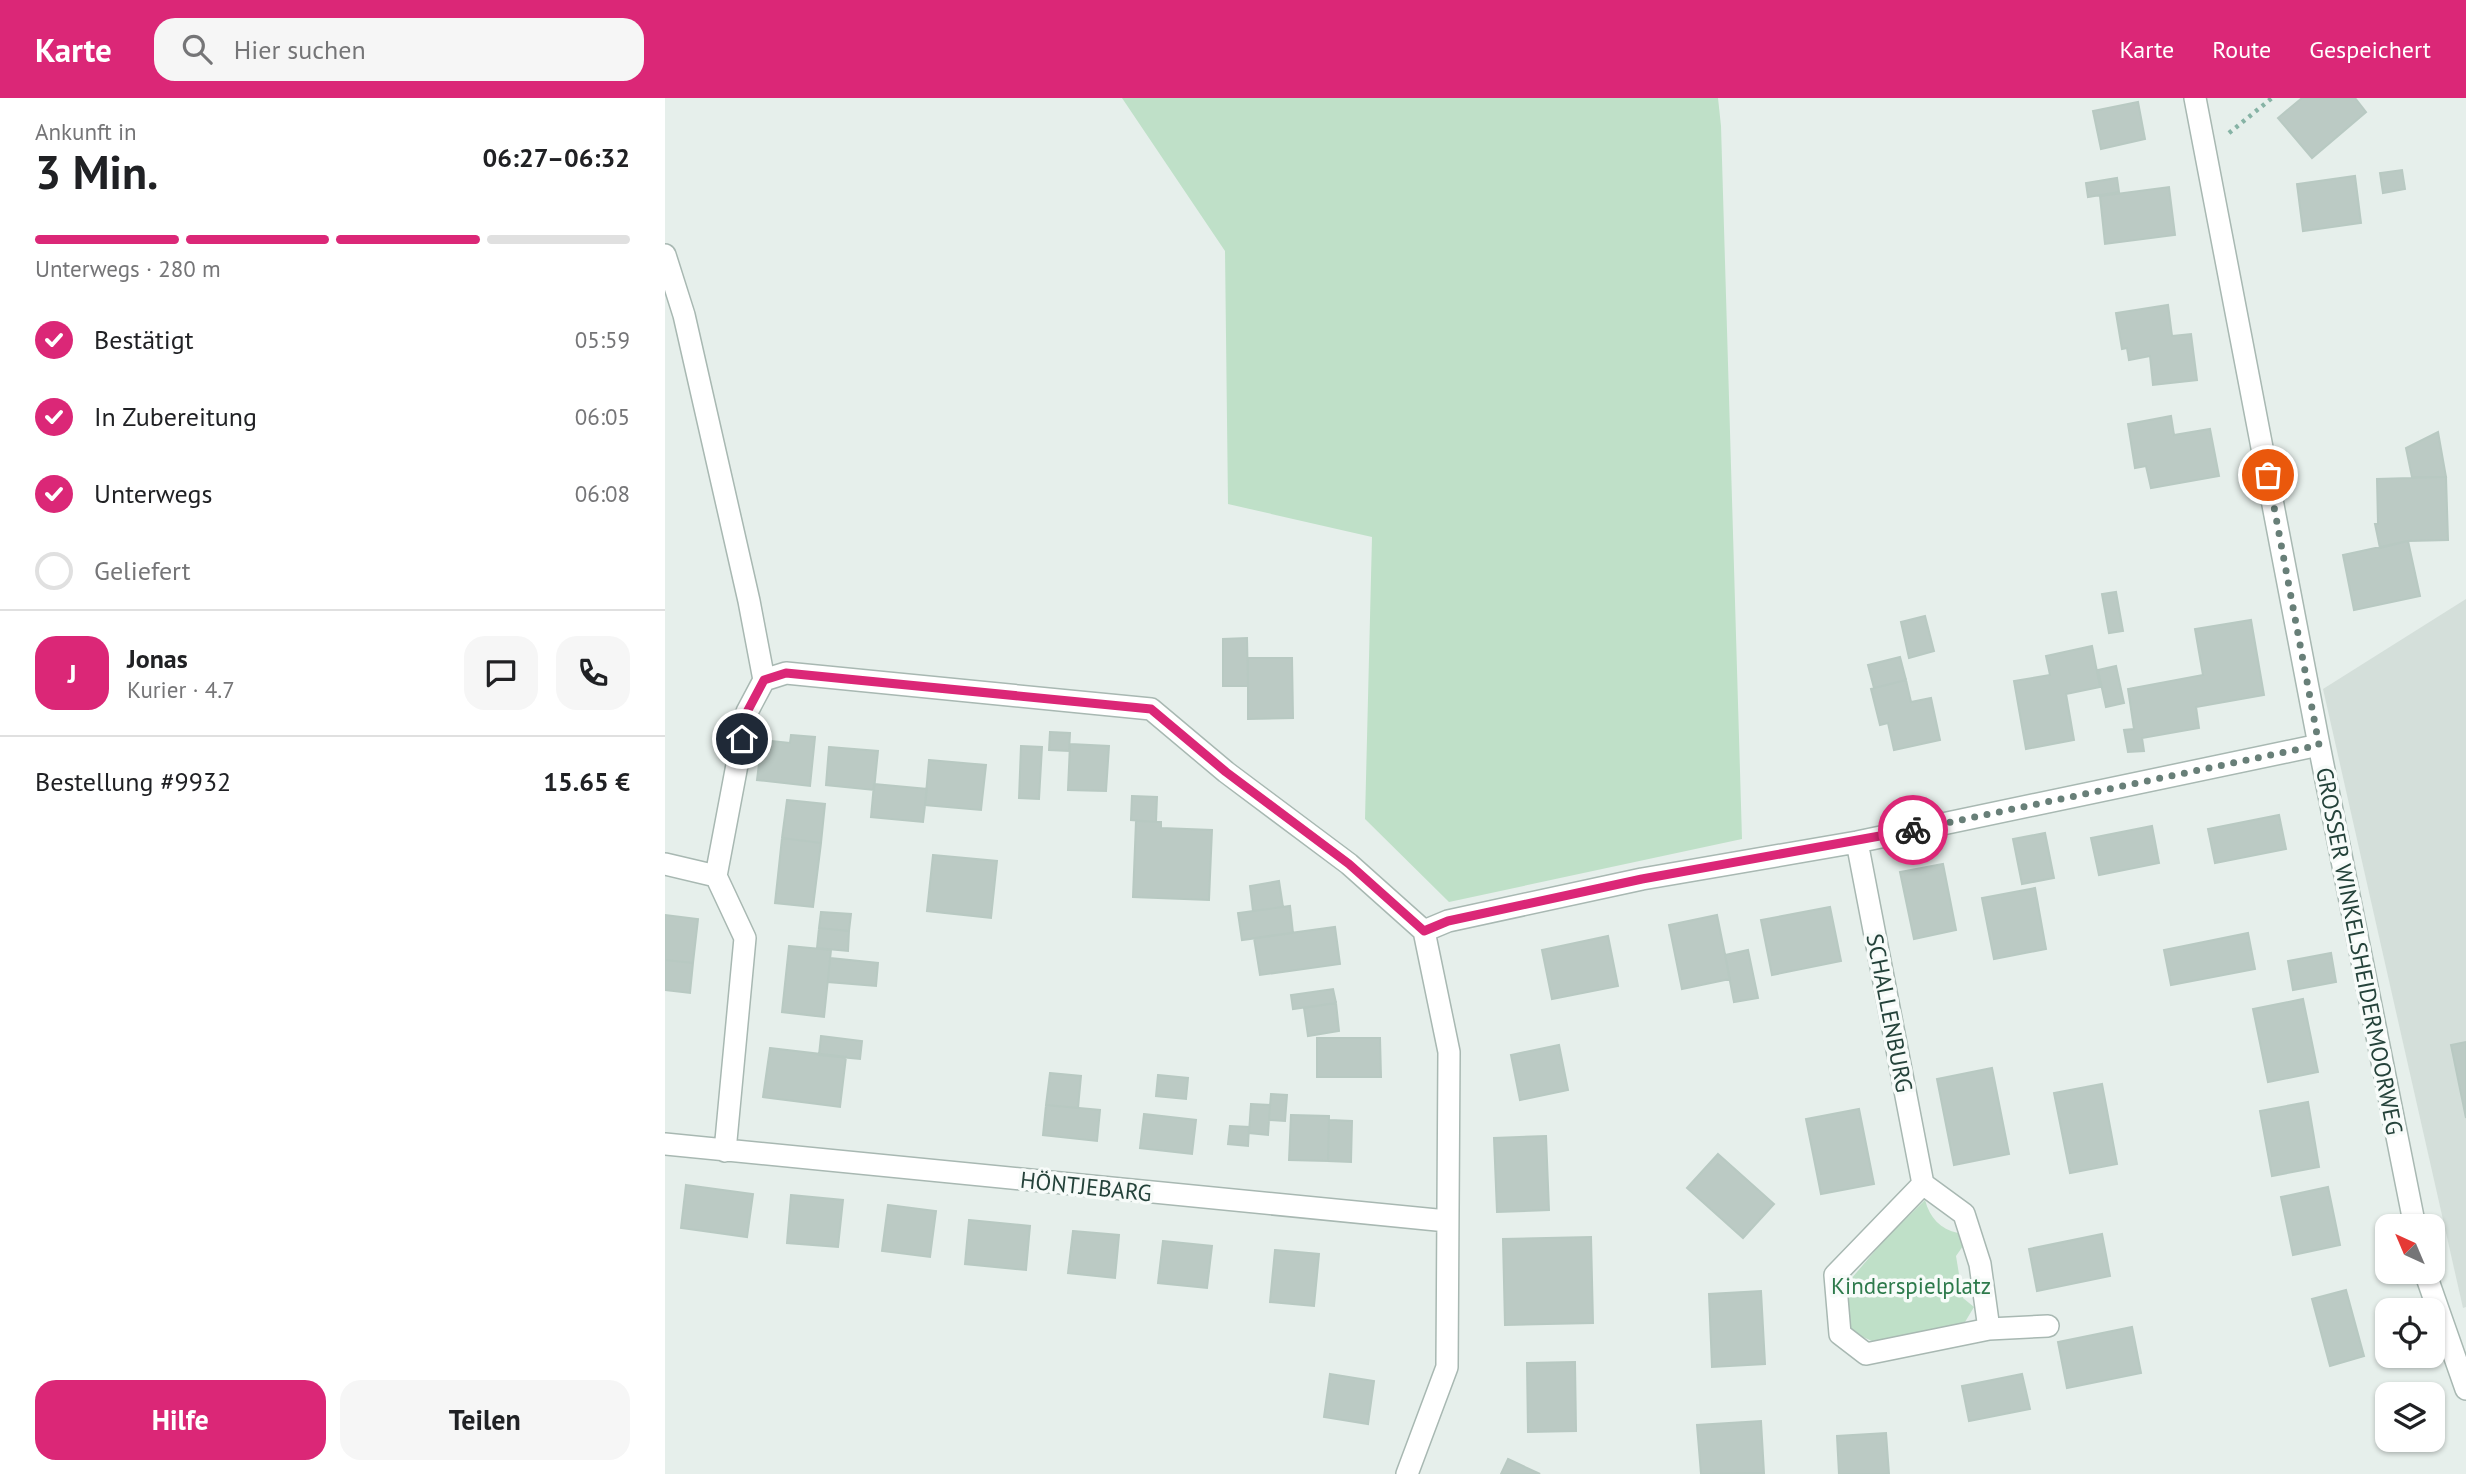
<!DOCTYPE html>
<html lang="de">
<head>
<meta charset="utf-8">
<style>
	:root { --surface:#fff; --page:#f6f6f6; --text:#202124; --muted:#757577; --line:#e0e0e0; --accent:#db2777 }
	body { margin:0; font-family:"PT Sans",sans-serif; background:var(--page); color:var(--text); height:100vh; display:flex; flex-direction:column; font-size:26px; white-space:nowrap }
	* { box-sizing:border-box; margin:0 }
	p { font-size:23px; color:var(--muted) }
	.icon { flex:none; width:38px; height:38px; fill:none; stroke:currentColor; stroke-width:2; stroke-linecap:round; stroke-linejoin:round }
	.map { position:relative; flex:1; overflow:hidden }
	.panel { display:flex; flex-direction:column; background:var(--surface); width:665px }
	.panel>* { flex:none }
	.needle { width:46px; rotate:316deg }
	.buttons { position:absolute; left:1710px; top:1116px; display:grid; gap:14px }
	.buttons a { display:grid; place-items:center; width:70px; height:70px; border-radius:14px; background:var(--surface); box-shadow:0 2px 5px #0004; font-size:35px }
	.pin { position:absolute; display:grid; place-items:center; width:60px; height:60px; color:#fff; margin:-30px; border:4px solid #fff; border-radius:50%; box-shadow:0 2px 7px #0007 }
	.courier { position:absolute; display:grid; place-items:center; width:70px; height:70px; margin:-35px; border:5px solid #db2777; border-radius:50%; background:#fff; color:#222; box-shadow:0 2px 9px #0007 }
	.summary em { font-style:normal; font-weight:700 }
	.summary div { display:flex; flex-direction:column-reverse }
	.summary { display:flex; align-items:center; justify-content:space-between; height:119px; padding:0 35px }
	h1 { font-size:46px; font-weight:700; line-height:52px }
	.bar { display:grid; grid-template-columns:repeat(4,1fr); gap:10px 7px; align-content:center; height:84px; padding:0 35px }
	.bar i { height:9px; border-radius:5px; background:var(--line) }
	.bar .selected { background:var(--accent) }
	.bar p { grid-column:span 4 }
	.line { display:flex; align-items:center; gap:18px; padding:0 35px; border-top:2px solid var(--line) }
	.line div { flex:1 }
	.round { display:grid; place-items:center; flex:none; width:74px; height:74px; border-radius:21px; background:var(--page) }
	ol { padding:0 35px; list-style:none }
	li { display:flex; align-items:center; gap:21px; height:77px }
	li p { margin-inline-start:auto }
	li .icon { padding:7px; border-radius:50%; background:var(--accent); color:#fff; stroke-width:4 }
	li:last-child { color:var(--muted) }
	li i { width:38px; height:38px; border:4px solid var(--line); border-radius:50% }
	.cta { display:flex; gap:14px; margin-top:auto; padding:14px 35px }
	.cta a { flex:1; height:80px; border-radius:21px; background:var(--accent); color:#fff; font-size:28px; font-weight:700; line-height:80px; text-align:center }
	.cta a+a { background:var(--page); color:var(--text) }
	header { display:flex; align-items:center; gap:42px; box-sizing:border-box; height:98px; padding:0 35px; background:var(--accent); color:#fff }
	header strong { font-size:33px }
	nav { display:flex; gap:38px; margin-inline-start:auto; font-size:24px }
	.search { width:490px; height:63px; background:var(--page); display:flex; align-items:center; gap:18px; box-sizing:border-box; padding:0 24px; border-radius:21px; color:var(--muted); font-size:26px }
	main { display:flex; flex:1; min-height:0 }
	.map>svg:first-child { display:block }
	.built { fill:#d4dfda }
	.green { fill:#bfe0c8 }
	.building { fill:#bbcac4; stroke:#b8c9c2; stroke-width:2 }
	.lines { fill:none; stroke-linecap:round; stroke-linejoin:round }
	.minor-casing { stroke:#a8b8b2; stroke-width:24 }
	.path { stroke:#86b3a5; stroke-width:4.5; stroke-dasharray:3.5 5; stroke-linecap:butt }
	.minor { stroke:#fff; stroke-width:21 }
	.done { stroke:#687f78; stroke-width:7; stroke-dasharray:0 12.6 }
	.route { stroke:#db2777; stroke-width:9 }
	.labels { text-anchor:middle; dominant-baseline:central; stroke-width:7; stroke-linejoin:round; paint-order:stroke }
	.street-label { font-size:23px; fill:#24423a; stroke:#f7fbf9 }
	.park-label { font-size:23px; fill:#2d7a4b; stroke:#f7fbf9 }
</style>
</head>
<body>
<header>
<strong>Karte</strong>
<div class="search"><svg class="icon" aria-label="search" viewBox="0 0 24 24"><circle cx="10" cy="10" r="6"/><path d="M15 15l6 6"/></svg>Hier suchen</div>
<nav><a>Karte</a><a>Route</a><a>Gespeichert</a></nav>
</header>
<main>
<section class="panel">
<div class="summary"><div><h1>3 Min.</h1><p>Ankunft in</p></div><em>06:27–06:32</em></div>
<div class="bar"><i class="selected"></i><i class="selected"></i><i class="selected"></i><i></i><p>Unterwegs · 280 m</p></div>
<ol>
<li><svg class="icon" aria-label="check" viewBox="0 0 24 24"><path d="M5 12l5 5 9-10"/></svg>Bestätigt<p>05:59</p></li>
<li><svg class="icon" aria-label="check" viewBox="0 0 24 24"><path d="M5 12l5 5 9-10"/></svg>In Zubereitung<p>06:05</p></li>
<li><svg class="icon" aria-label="check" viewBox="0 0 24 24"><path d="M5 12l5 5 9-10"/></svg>Unterwegs<p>06:08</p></li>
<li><i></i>Geliefert</li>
</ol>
<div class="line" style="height:126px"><b class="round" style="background:var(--accent);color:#fff">J</b><div><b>Jonas</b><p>Kurier · 4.7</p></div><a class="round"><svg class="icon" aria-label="chat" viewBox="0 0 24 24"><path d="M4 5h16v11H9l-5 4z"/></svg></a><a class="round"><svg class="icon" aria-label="phone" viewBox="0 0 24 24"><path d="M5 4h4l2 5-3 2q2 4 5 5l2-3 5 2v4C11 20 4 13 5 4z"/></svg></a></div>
<div class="line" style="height:91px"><div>Bestellung #9932</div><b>15.65 €</b></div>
<div class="cta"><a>Hilfe</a><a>Teilen</a></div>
</section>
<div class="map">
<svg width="1801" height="1376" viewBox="0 0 1801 1376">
	<rect width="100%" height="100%" fill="#e6efeb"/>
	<path class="built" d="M1801 501V1209L1798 1210 1658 591Z"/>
	<path class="green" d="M457 0H1053L1056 28 1077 741 784 804 700 721 707 439 563 406 560 153Z
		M1260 1102C1265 1120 1275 1131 1293 1135L1298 1148 1291 1158 1298 1200 1309 1209 1300 1224 1283 1232 1207 1243 1189 1235 1180 1220 1181 1196 1186 1181 1220 1141Z"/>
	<path class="building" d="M1637 0H1690L1701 14 1647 60 1613 20Z
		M1473 4 1480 41 1436 51 1428 13Z
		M1737 72 1740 91 1718 95 1715 75Z
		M1690 78 1696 125 1638 133 1632 86Z
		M1452 80 1454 94 1423 99 1421 85Z
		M1504 89 1510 137 1440 146 1435 98Z
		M1503 207 1507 238 1526 236 1532 282 1488 287 1485 258 1464 262 1462 250 1457 251 1451 215Z
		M1506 318 1509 337 1545 331 1554 378 1486 390 1481 368 1470 370 1463 326Z
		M1773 334 1781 379H1747L1741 350Z
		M1781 379 1783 442 1743 443 1715 450 1710 426H1713L1712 381Z
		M1743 443 1755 498 1689 512 1678 457Z
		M1451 494 1458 533 1444 535 1437 496Z
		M1260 518 1269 553 1244 560 1236 524Z
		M1586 522 1599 597 1531 609 1534 630 1477 640 1479 653 1463 654 1459 632 1469 631 1463 591 1538 577 1530 531Z
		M582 540 583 588H558V541Z
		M1427 548 1435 589 1401 596 1409 642 1361 651 1349 583 1385 577 1381 558Z
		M1235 559 1241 582 1209 590 1203 567Z
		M583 560H627L628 620 583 621Z
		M1451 568 1459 605 1441 609 1433 572Z
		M1241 582 1246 604 1266 600 1275 642 1229 652 1223 625 1215 627 1206 591Z
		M385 634 405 635 404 653 384 652Z
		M126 637 150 639 145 688 92 682 97 642 125 645Z
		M405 646 444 648 441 693 403 692Z
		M356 648 377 649 374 701 354 700Z
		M164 649 213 653 209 692 161 687Z
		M264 662 321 667 316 712 260 707Z
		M209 686 262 691 258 724 206 719Z
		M467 698 492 699 491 724 466 722Z
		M122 702 160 706 156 745 117 740Z
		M1614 717 1621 751 1550 765 1543 731Z
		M471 723 496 724V730L547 732 544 802 468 799Z
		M1487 728 1494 765 1434 777 1426 740Z
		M1380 735 1389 780 1357 786 1348 741Z
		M117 740 156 745 148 809 110 805Z
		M268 757 332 763 326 820 262 813Z
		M1278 766 1291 832 1249 841 1235 774Z
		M614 783 618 809 588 813 585 788Z
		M1370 790 1381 851 1329 861 1317 800Z
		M625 808 628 835 577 842 573 815Z
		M1165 809 1176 863 1107 877 1096 822Z
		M156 814 186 816 184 833 154 830Z
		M0 817 33 821 28 865 0 862Z
		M1052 817 1065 881 1017 891 1004 827Z
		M670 829 675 866 595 877 589 840Z
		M154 830 184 833 183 853 152 850Z
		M1583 835 1590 871 1506 887 1499 852Z
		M943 838 953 888 887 901 877 852Z
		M124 848 166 852 159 919 117 914Z
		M1083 852 1093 900 1069 904 1060 857Z
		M1666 855 1671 884 1628 892 1623 863Z
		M165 860 213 865 211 888 163 884Z
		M0 862 28 865 25 895 0 892Z
		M668 891 671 905 628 911 626 897Z
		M1638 901 1653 974 1603 984 1588 911Z
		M671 905 674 933 643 938 639 910Z
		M156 938 197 943 195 961 154 957Z
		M652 940H715L716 979H652Z
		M1801 944V1020L1786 947Z
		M894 947 903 992 855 1002 846 957Z
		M105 950 181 959 175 1009 98 999Z
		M1327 970 1344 1056 1289 1067 1272 981Z
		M385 975 416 978 413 1010 381 1007Z
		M493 977 523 980 521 1001 491 998Z
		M1437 986 1452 1066 1405 1075 1389 995Z
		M606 996 622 997 620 1023 604 1022Z
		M1643 1004 1654 1069 1607 1078 1595 1013Z
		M586 1006 605 1007 603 1037 584 1035Z
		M381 1007 435 1012 432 1043 378 1037Z
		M1194 1011 1209 1086 1156 1096 1141 1021Z
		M479 1016 531 1022 527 1056 475 1050Z
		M626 1017 664 1018 663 1063 624 1062Z
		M664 1022 687 1023 686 1064 663 1063Z
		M565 1028 584 1029 583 1048 563 1046Z
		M881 1038 884 1112 832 1114 829 1040Z
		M1053 1056 1109 1106 1078 1140 1022 1090Z
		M21 1087 88 1096 82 1139 16 1130Z
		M1663 1089 1675 1147 1628 1157 1616 1099Z
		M126 1097 178 1102 173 1149 122 1145Z
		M223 1107 271 1113 265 1159 217 1153Z
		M304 1122 365 1128 361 1172 300 1166Z
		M408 1133 454 1137 450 1180 403 1175Z
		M1437 1136 1445 1178 1372 1193 1364 1151Z
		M926 1139 928 1225 840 1227 838 1141Z
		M498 1143 547 1148 542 1190 493 1185Z
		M610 1152 654 1156 649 1208 605 1204Z
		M1681 1192 1699 1258 1665 1268 1647 1201Z
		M1096 1193 1100 1266 1047 1269 1044 1196Z
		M1467 1229 1476 1275 1402 1290 1393 1244Z
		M910 1264 911 1333 863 1334 862 1265Z
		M665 1276 709 1283 703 1326 659 1319Z
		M1357 1276 1365 1311 1304 1323 1297 1288Z
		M1096 1323 1099 1375 1036 1376 1032 1327Z
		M1221 1335 1224 1376H1174L1172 1338Z
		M843 1361 875 1376H836Z"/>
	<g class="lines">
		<defs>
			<path id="minor" d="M1530 0 1654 647 1750 1129
				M0 157 19 217 84 503 99 582
				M1192 744 1258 1086 1170 1177 1175 1236 1201 1256 1324 1231 1315 1166 1299 1116 1258 1086
				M0 766 51 778 82 614 99 582 121 575 486 611 561 674 684 766 759 833
				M51 778 80 840 60 1053
				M0 1046 782 1123
				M1760 1174 1801 1291
				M1324 1231 1383 1228
				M742 1376 782 1269 784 954 759 833 783 823 977 781 1192 744 1654 647"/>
		</defs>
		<use href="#minor" class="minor-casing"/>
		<path class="path" d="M1564 35 1607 0"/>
		<use href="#minor" class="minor"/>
	</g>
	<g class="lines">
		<path class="done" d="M1248 732 1654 647 1603 377"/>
		<path class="route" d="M77 641 82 614 99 582 121 575 486 611 561 674 684 766 759 833 783 823 977 781 1248 732"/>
	</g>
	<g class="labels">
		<g class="street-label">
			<text transform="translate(1695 853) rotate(79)">GROSSER WINKELSHEIDERMOORWEG</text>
			<text transform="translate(1225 915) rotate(79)">SCHALLENBURG</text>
			<text transform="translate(421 1088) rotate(6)">HÖNTJEBARG</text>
		</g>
		<g class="park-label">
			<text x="1246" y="1187">Kinderspielplatz</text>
		</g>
	</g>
</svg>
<div class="buttons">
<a><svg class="needle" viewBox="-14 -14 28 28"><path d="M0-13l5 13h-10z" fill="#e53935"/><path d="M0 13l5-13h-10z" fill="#757577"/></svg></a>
<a><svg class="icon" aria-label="locate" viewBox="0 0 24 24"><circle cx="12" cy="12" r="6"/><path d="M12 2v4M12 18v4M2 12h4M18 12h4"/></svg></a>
<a><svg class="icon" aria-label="layers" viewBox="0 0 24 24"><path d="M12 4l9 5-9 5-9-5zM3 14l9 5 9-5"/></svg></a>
</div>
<div class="pin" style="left:1603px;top:377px;background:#ea580c"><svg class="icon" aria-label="bag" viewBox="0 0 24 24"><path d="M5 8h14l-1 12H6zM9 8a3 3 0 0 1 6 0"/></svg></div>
<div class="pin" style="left:77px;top:641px;background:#1f2937"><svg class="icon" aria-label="home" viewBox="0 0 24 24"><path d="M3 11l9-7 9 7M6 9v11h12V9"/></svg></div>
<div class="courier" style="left:1248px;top:732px"><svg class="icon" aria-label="bike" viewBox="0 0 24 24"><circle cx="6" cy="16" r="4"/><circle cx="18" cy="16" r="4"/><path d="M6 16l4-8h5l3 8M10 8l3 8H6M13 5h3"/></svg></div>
</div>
</main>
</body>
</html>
